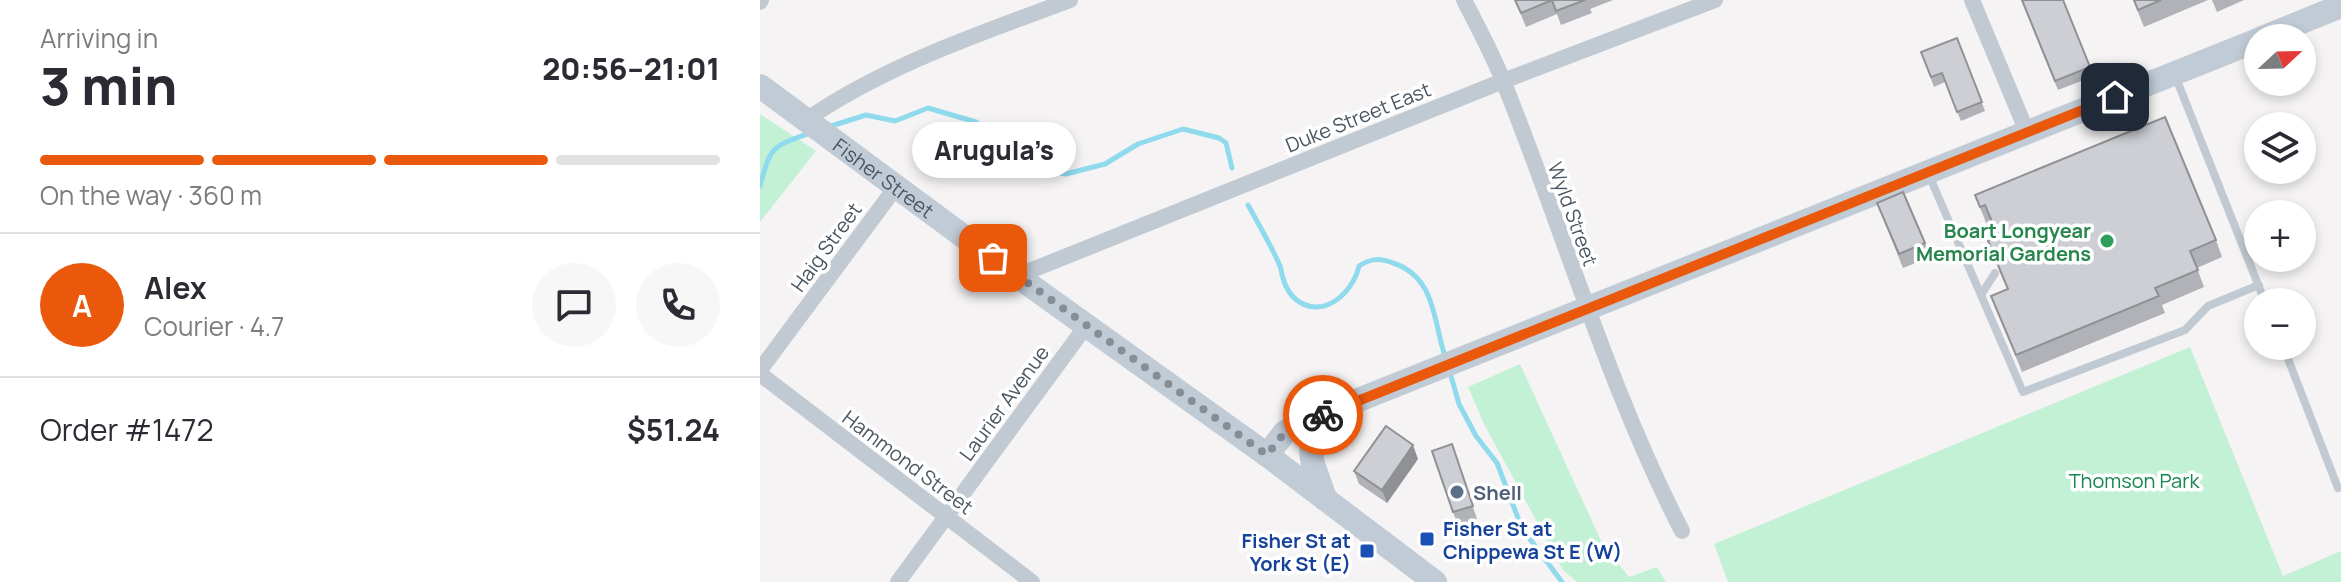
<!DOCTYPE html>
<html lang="en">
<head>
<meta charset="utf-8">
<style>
	:root { --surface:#fff; --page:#f7f7f7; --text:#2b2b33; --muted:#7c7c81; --line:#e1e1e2; --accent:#ea580c }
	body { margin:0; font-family:Manrope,sans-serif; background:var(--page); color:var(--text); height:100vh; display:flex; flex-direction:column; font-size:30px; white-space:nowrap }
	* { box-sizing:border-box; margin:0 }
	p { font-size:26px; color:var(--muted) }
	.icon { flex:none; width:44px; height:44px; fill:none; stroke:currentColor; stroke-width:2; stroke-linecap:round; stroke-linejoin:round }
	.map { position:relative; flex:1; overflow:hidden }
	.side { display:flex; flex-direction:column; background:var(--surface); width:760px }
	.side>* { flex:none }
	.needle { width:52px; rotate:68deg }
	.fabs { position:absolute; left:1484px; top:24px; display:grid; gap:16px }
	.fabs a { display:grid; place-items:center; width:72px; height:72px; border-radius:50%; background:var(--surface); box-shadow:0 4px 12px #0003; font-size:40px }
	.pin { position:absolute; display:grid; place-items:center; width:68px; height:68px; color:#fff; margin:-34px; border-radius:16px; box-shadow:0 4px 12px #0006 }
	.courier { position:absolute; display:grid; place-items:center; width:80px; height:80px; margin:-40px; border:6px solid #ea580c; border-radius:50%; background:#fff; color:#222; box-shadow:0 2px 10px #0007 }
	.bubble { position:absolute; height:56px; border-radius:28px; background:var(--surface); box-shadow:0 4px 12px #0003; font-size:26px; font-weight:800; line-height:56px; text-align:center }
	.headline em { font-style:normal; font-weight:800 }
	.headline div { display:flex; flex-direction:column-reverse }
	.headline { display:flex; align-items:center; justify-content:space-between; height:136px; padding:0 40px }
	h1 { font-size:52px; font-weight:800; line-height:60px }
	.bar { display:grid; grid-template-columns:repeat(4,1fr); gap:12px 8px; align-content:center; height:96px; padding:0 40px }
	.bar i { height:10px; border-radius:6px; background:var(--line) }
	.bar .active { background:var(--accent) }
	.bar p { grid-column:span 4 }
	.line { display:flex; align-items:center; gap:20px; padding:0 40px; border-top:2px solid var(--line) }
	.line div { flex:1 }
	.round { display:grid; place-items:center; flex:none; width:84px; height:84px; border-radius:42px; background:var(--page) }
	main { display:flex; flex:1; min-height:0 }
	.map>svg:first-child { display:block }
	.green { fill:#c3f1d5 }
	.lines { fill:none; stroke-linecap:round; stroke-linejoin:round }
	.stream { stroke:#90daee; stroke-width:5 }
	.lane { stroke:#c1cad2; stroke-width:8 }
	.street { stroke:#c1cad2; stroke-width:16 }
	.secondary { stroke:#c1cbd6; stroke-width:24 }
	.wall { fill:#b0b2b7 }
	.shaded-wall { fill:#909195 }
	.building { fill:#cdcfd5; stroke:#909195; stroke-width:2 }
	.done { stroke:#868d94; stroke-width:8; stroke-dasharray:0 14.4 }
	.route { stroke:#ea580c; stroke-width:10 }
	.leisure-dot { fill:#2e9e5b; stroke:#fff; stroke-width:3 }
	.service-dot { fill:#5c6f8a; stroke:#fff; stroke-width:3 }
	.transit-dot { fill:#1a4fb4; stroke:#fff; stroke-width:3 }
	.labels { text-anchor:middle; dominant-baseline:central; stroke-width:7; stroke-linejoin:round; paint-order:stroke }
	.street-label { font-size:20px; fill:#4a5661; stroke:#fff }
	.leisure-label { font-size:20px; font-weight:bold; fill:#27864d; stroke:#fff; text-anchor:end }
	.park-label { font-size:20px; fill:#17864f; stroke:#fff }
	.service-label { font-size:20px; font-weight:bold; fill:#4e5e75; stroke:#fff; text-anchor:start }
	.transit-label { font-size:20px; font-weight:bold; fill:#164399; stroke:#fff; text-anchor:start }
</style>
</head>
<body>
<main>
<section class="side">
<div class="headline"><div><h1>3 min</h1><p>Arriving in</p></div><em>20:56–21:01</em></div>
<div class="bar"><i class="active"></i><i class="active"></i><i class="active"></i><i></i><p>On the way · 360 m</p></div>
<div class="line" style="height:144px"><b class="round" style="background:var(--accent);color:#fff">A</b><div><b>Alex</b><p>Courier · 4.7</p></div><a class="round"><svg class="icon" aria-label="chat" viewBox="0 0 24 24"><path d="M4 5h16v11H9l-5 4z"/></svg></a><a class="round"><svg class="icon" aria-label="phone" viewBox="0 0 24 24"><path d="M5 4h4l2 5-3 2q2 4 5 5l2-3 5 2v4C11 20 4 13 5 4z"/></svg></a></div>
<div class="line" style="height:104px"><div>Order #1472</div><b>$51.24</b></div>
</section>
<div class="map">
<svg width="1581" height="582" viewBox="0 0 1581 582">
	<rect width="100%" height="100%" fill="#f5f3f3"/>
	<path class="green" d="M0 114 56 151 0 222Z
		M1430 347 1523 576 1581 551V582H968L954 544Z
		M760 364 842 543 869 577 897 567 906 582H817L803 570 724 424 708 387Z"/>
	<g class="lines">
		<path class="stream" d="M68 127 106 115 135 121 168 108 216 122 231 135 236 148 244 155 282 170 306 174 345 164 378 144 423 129 459 138 466 143 472 168
			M0 186C11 146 11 147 50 133
			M488 205C499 225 511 245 520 266 522 271 521 273 523 278 530 303 553 315 575 301 586 294 596 280 599 266 611 258 620 258 633 263 676 277 673 321 685 356
			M689 369 699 404 716 436 737 463 758 518 767 535 802 582"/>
		<path class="lane" d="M1416 78 1505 302
			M1168 173 1263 392 1425 330 1448 306 1499 285
			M1221 295 1235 273
			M1523 346 1578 488"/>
		<path class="street" d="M704 0C718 27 733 55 744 83 804 232 848 387 922 531
			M1212 0 1267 132
			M0 2 1 0
			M46 120C126 65 219 34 310 0
			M257 276 743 81 955 0
			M0 370 136 187
			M0 374 272 582
			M138 582 326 326"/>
		<g class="secondary">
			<path d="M1502 38 1581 6"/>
			<path id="s1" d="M0 86 257 276 507 455 675 582"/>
			<path d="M507 455 525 432 571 411 1498 40"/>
			<path d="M565 499C552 456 540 452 570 413"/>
		</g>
	</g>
	<path class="wall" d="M755 0H853L830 9 832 13 801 25 797 14 766 27Z
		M1261 0H1303L1334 76 1298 90Z
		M1373 0H1448L1384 27Z
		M1452 0H1484L1457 12Z
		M1197 38 1225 111 1201 121 1185 82 1174 87 1161 52Z
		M1215 195 1456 240 1462 257 1437 268 1444 287 1402 305 1405 313 1262 372 1231 296 1247 289 1228 241 1237 237 1232 223 1227 225Z
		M1117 203 1165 243 1170 257 1143 268Z
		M692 444 717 519 698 526 672 451Z
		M658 459 627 503 599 484 594 471Z"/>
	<path class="shaded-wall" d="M653 445 658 459 627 503 622 490Z"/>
	<path class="building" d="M755 0H825L796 11 792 0 761 13Z
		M1262 0H1303L1330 67 1295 81Z
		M1374 0H1401L1378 10Z
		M1197 38 1222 102 1197 112 1182 73 1171 77 1161 52Z
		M1405 117 1456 240 1430 251 1438 270 1395 288 1399 296 1256 355 1231 296 1248 289 1228 241 1238 236 1225 205 1220 207 1215 195Z
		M1143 192 1165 243 1139 254 1117 203Z
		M626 426 653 445 622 490 594 471Z
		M692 444 713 506 693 512 672 451Z"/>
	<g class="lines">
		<path class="done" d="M233 258 507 455 525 432 563 415"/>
		<path class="route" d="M563 415 1355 97"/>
	</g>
	<circle class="leisure-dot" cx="1347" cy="241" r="8"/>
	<circle class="service-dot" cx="697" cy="492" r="8"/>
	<g class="transit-dot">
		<rect x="659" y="531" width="16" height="16" rx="4"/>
		<rect x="599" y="543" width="16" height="16" rx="4"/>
	</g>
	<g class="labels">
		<g class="street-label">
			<text transform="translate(598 117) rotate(-22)">Duke Street East</text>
			<text stroke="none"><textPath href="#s1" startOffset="154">Fisher Street</textPath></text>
			<text transform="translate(813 214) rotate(70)">Wyld Street</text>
			<text transform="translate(66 247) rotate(-54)">Haig Street</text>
			<text transform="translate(244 403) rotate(-54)">Laurier Avenue</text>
			<text transform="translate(148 462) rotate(37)">Hammond Street</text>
		</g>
		<g class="leisure-label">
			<text x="1331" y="230">Boart Longyear<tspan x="1331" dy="23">Memorial Gardens</tspan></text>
		</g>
		<g class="park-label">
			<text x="1374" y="480">Thomson Park</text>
		</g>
		<g class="service-label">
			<text x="713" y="492">Shell</text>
		</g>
		<g class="transit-label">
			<text x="683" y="528">Fisher St at<tspan x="683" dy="23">Chippewa St E (W)</tspan></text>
			<text x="591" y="540" text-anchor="end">Fisher St at<tspan x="591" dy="23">York St (E)</tspan></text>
		</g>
	</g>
</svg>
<div class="fabs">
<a><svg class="needle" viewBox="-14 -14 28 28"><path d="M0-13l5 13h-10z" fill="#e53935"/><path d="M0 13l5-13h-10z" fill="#7c7c81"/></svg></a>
<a><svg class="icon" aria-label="layers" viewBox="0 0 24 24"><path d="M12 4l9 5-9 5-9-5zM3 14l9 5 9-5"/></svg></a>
<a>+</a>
<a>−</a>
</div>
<div class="pin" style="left:233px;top:258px;background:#ea580c"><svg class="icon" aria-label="bag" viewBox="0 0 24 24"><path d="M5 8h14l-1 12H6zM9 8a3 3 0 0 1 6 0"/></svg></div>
<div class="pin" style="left:1355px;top:97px;background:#1f2937"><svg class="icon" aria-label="home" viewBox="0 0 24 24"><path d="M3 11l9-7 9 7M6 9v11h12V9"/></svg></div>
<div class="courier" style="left:563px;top:415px"><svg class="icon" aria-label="bike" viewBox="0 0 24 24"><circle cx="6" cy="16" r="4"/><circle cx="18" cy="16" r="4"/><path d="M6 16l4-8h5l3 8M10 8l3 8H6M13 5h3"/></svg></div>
<div class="bubble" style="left:152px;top:122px;width:164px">Arugula’s</div>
</div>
</main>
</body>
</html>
